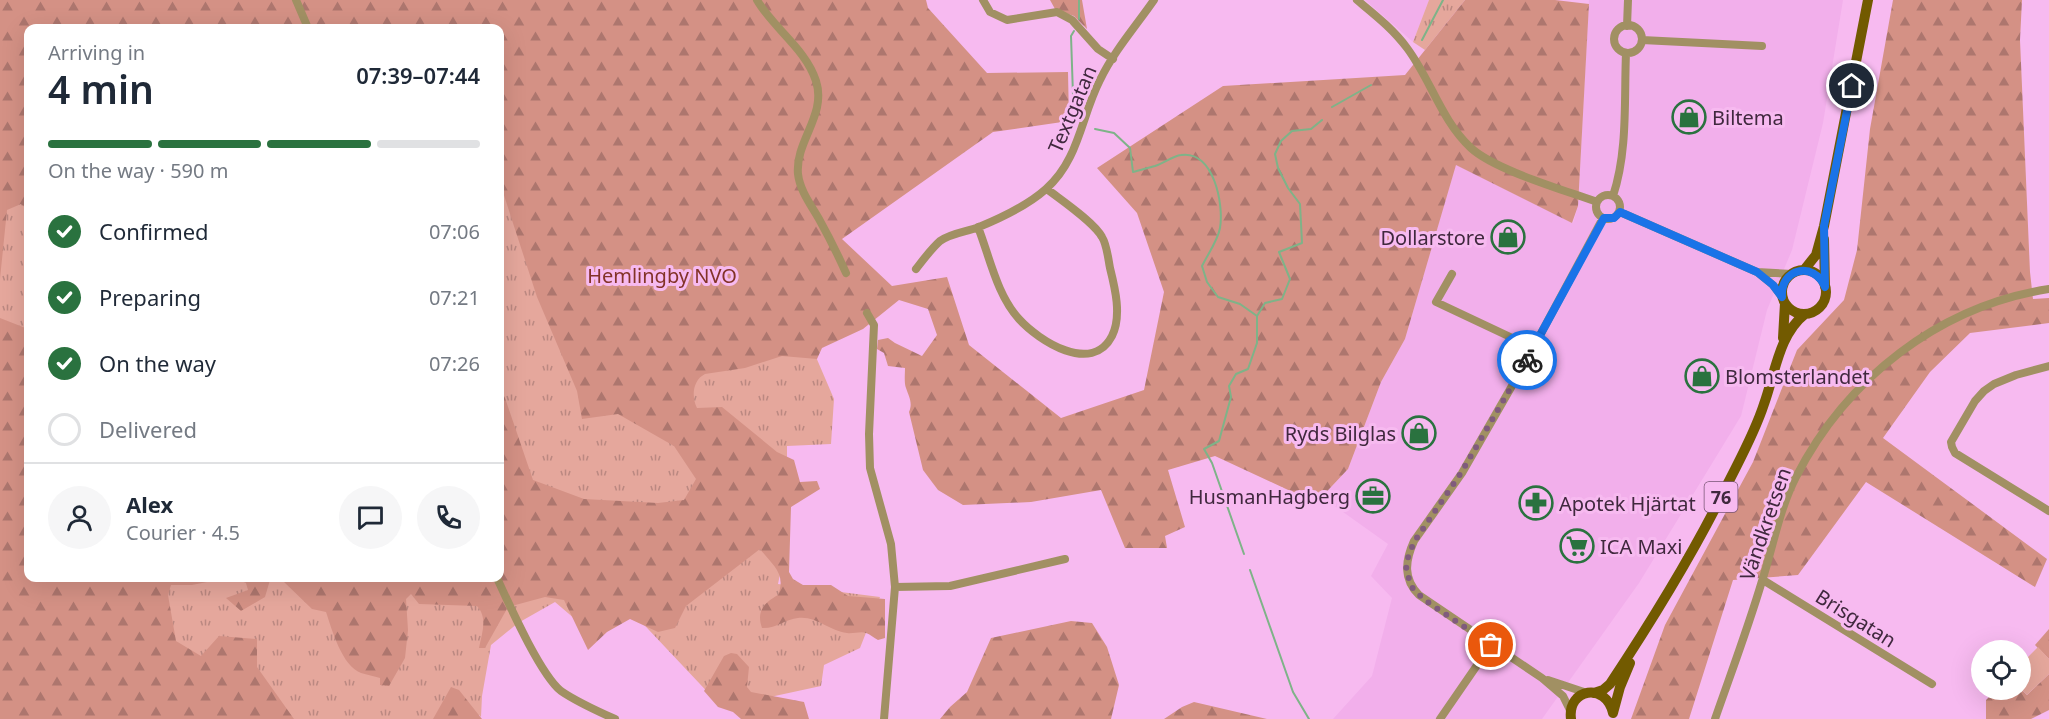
<!DOCTYPE html>
<html lang="en">
<head>
<meta charset="utf-8">
<style>
	:root { --surface:#fff; --page:#f6f6f7; --text:#1f2937; --muted:#747a83; --line:#e0e1e3; --accent:#2a723f }
	body { margin:0; font-family:"Noto Sans",sans-serif; background:var(--page); color:var(--text); height:100vh; display:flex; flex-direction:column; font-size:22px; white-space:nowrap }
	* { box-sizing:border-box; margin:0 }
	p { font-size:20px; color:var(--muted) }
	.icon { flex:none; width:33px; height:33px; fill:none; stroke:currentColor; stroke-width:2; stroke-linecap:round; stroke-linejoin:round }
	.map { position:relative; flex:1; overflow:hidden }
	.side { position:absolute; left:24px; top:24px; width:480px; height:558px; display:flex; flex-direction:column; background:var(--surface); border-radius:12px; box-shadow:0 6px 24px #0002 }
	.side>* { flex:none }
	.controls { position:absolute; left:1971px; top:640px; display:grid; gap:12px }
	.controls a { display:grid; place-items:center; width:60px; height:60px; border-radius:50%; background:var(--surface); box-shadow:0 6px 24px #0002; font-size:30px }
	.pin { position:absolute; display:grid; place-items:center; width:51px; height:51px; color:#fff; margin:-26px; border:3px solid #fff; border-radius:50%; box-shadow:0 2px 6px #0007 }
	.courier { position:absolute; display:grid; place-items:center; width:60px; height:60px; margin:-30px; border:4px solid #1a73e8; border-radius:50%; background:#fff; color:#222; box-shadow:0 2px 8px #0007 }
	.overview em { font-style:normal; font-weight:600 }
	.overview div { display:flex; flex-direction:column-reverse }
	.overview { display:flex; align-items:center; justify-content:space-between; height:102px; padding:0 24px }
	h1 { font-size:39px; font-weight:600; line-height:45px }
	.bar { display:grid; grid-template-columns:repeat(4,1fr); gap:9px 6px; align-content:center; height:72px; padding:0 24px }
	.bar i { height:8px; border-radius:4px; background:var(--line) }
	.bar .selected { background:var(--accent) }
	.bar p { grid-column:span 4 }
	.line { display:flex; align-items:center; gap:15px; padding:0 24px; border-top:2px solid var(--line) }
	.line div { flex:1 }
	.round { display:grid; place-items:center; flex:none; width:63px; height:63px; border-radius:32px; background:var(--page) }
	ol { padding:0 24px; list-style:none }
	li { display:flex; align-items:center; gap:18px; height:66px }
	li p { margin-inline-start:auto }
	li .icon { padding:6px; border-radius:50%; background:var(--accent); color:#fff; stroke-width:4 }
	li:last-child { color:var(--muted) }
	li i { width:33px; height:33px; border:3px solid var(--line); border-radius:50% }
	.map>svg:first-child { display:block }
	.built { fill:#f2afeb }
	.grass { fill:url(#grass-tufts); fill-rule:evenodd }
	.forest { fill:url(#forest-firs) }
	.pitch { fill:#e5a79c }
	.lines { fill:none; stroke-linecap:round; stroke-linejoin:round }
	.stream { stroke:#7eb388; stroke-width:2 }
	.minor { stroke:#a19063; stroke-width:8 }
	.major { stroke:#725a00; stroke-width:10 }
	.done { stroke:#805b7c; stroke-width:6; stroke-dasharray:0 10.8 }
	.route { stroke:#1a73e8; stroke-width:8 }
	.labels { text-anchor:middle; dominant-baseline:central; stroke-width:6; stroke-linejoin:round; paint-order:stroke }
	.shield { fill:#f7baf0; stroke:#775473; stroke-width:1.5 }
	.shield-label { font-size:18px; font-weight:bold; fill:#40283e }
	.street-label { font-size:20px; fill:#40283e; stroke:#f7baf0 }
	.poi-label { font-size:20px; fill:#40283e; stroke:#f7baf0; text-anchor:start }
	.park-label { font-size:20px; fill:#833328; stroke:#f7baf0 }
</style>
</head>
<body>
<div class="map">
<svg width="2049" height="719" viewBox="0 0 2049 719">
	<defs>
		<pattern id="grass-tufts" width="24" height="20" patternUnits="userSpaceOnUse" patternTransform="scale(1.5)"><rect width="24" height="20" fill="#e5a79c"/><path d="M3 7l-1-3M5 7V3M7 7l1-3M15 17l-1-3M17 17v-4M19 17l1-3" fill="none" stroke="#bb8881"/></pattern>
		<pattern id="forest-firs" width="22" height="20" patternUnits="userSpaceOnUse" patternTransform="scale(1.5)"><rect width="22" height="20" fill="#d49185"/><path d="M5 1l3.5 6h-7zM16 11l3.5 6h-7z" fill="#ad766e"/></pattern>
	</defs>
	<rect width="100%" height="100%" fill="#f7baf0"/>
	<path class="built" d="M1365 0H1429L1413 42Z
		M1589 0H1843L1823 123 1792 250 1767 310 1741 416 1639 583 1542 719H1333L1372 676 1392 598 1371 576 1388 544 1322 497 1348 469 1381 382 1405 339 1456 164 1573 223 1578 206Z"/>
	<path class="grass" d="M0 0H757L810 343 834 399 831 444 787 446V540L778 584 880 597 860 648 824 665 821 686 742 703 716 701 632 612 596 637 555 602 518 623 491 645 482 696 481 717 479 715 477 719H0ZM28 28H500V578H28Z
		M1429 0H1465L1425 50 1413 42Z"/>
	<path class="forest" d="M0 0H926L928 8 987 73 1068 72 1069 121 993 132 842 239 892 286 947 277 969 345 1061 418 1144 390 1164 292 1137 213 1097 168 1223 86 1405 75 1465 0H1555L1589 4 1578 206 1572 223 1456 165 1405 339 1381 382 1348 469 1316 503 1215 456 1168 470 1185 527 1165 536 1167 548H1125L1101 490 1031 502 963 505 938 490 923 470 909 412C913 403 909 397 906 388 904 383 905 374 905 368L888 366 884 353 877 349 878 340 888 338 895 343 922 356 937 335 928 309 899 300 863 329 822 348 817 359 782 356 745 368 705 374C693 380 691 396 697 408L722 407 777 452 794 460 800 482 817 481 820 489 791 507 789 572 793 579 803 585H831L848 596 885 599V638L878 640C874 638 870 634 866 633 861 631 853 634 847 633 829 631 817 616 798 618 786 619 775 629 762 628 756 611 764 603 778 595 787 573 771 564 760 549L686 606 675 628 658 632 630 619 607 632 588 650 564 600 545 597 508 607 485 648H479C482 633 488 618 477 606L419 604 411 594 406 599 408 630 405 658 389 686 380 685V678C374 676 367 675 361 673 342 666 332 630 326 612L312 609 284 582 270 580 265 597 241 611 226 598 248 590 246 583 234 578H500V388L505 398 533 480 584 499 658 503 684 500 696 479 674 446 618 414 582 419 577 391 537 297 500 183V28H28V210L21 204 7 210 0 279Z
		M1050 0H1082L1087 29 1074 16 1055 9Z
		M1893 0H2022L2020 40 2030 272 2033 299 2049 298V323L1970 333 1930 372 1883 438 2047 559 2035 587 1866 482 1798 575 1733 580 1689 719H1631L1665 625 1753 462 1797 350 1844 300 1857 250 1870 129Z
		M0 318 28 329V578H227L192 585H171L168 595 176 641 201 656 219 636 257 639V667L294 719H0Z
		M1071 621 1092 623 1107 647 1119 685 1111 719H940L950 707 967 692 991 638Z
		M2049 629V659L2035 645Z
		M731 653 737 654 749 667 747 687 751 692 804 702 809 719H741L733 712 718 707 704 691 724 656Z
		M2049 674V710L2031 719H1986V700L1996 690 2021 689 2027 695Z
		M451 687 459 690 482 719H433Z
		M1194 702 1267 719H1164L1182 707Z"/>
	<path class="pitch" d="M2038 647 2049 659V674L2027 695 2021 689V664Z"/>
	<g class="lines">
		<path class="stream" d="M1079 19V0
			M1422 40 1443 0
			M1073 95 1071 36 1074 31
			M1332 107 1371 85
			M1095 129 1114 133 1130 148 1133 172C1140 170 1148 168 1155 166 1164 163 1173 156 1181 155 1214 150 1224 205 1220 228 1218 240 1208 254 1202 266L1207 282 1218 297 1240 304 1257 316
			M1244 554 1212 463 1204 449 1219 441 1231 397 1229 386 1236 374 1248 369 1257 343V316L1265 303 1282 299 1290 279 1279 252 1302 243 1300 204 1288 188 1278 168 1275 154 1281 141 1292 131 1311 129 1322 120
			M1250 570 1293 692 1309 719"/>
		<path class="minor" d="M296 0 308 28
			M757 0C773 28 806 49 816 81 827 115 795 141 798 174 800 191 811 205 819 219 829 237 838 255 846 273
			M983 0 990 12 1007 20 1057 12 1072 20 1098 49 1113 59
			M1357 0C1375 15 1393 29 1407 48 1431 80 1441 120 1471 148 1495 170 1564 190 1597 202
			M1614 39a14 14 0 1 1 28 0a14 14 0 1 1-28 0Z
			M1627 26 1628 0
			M1642 40 1762 46
			M1596 207a12 12 0 1 1 24 0a12 12 0 1 1-24 0Z
			M1613 196C1628 151 1624 100 1626 53
			M1620 212 1757 272 1773 285 1782 297
			M978 227C990 258 997 295 1019 319 1039 341 1092 375 1112 336 1122 316 1115 288 1110 268 1108 258 1107 245 1102 237 1094 222 1061 200 1047 189
			M916 269C923 260 931 249 940 241 951 233 966 232 979 227 1001 218 1028 205 1046 189 1079 160 1081 117 1100 80 1114 51 1136 26 1154 0
			M1757 272 1792 274
			M1452 274 1436 302 1523 343
			M867 313 874 325 869 434 870 468 891 544 895 587 884 719
			M1521 349a11 11 0 1 1 22 0a11 11 0 1 1-22 0Z
			M1538 339 1603 218
			M1528 358 1462 473 1414 541C1405 561 1403 579 1419 595L1542 678 1563 696 1570 710
			M2049 366 2016 375 1994 384 1984 391 1975 401 1951 442 1952 447 1955 453 2049 511
			M497 578C509 604 540 674 561 691 577 702 597 711 615 719
			M1763 580 1932 684
			M895 587 950 586 1065 559
			M1548 680 1587 693
			M1440 719 1491 645
			M1715 719C1731 673 1748 628 1762 581 1773 547 1779 510 1796 477 1846 379 1939 306 2049 289"/>
		<path class="major" d="M1824 239 1825 287
			M1804 270 1816 255 1824 226 1868 0
			M1782 292a22 22 0 1 1 44 0a22 22 0 1 1-44 0Z
			M1783 338 1785 303
			M1594 693 1603 690 1610 684C1653 619 1694 553 1728 483 1741 457 1755 432 1764 404 1775 374 1779 334 1805 314
			M1613 713 1620 687 1630 663
			M1571 719C1567 688 1606 682 1613 713"/>
	</g>
	<g class="lines">
		<path class="done" d="M1491 645 1426 601 1413 589 1406 571 1407 560 1414 542 1461 473 1527 360"/>
		<path class="route" d="M1527 360 1528 358H1537L1542 353V344L1538 339 1604 218H1614L1620 212 1757 272 1773 285 1782 297C1780 268 1814 261 1825 287L1824 226 1852 86"/>
	</g>
	<defs>
		<symbol id="shop-ring" viewBox="-11 -11 22 22"><circle r="9.5" fill="#f7baf0" stroke="#2a723f" stroke-width="1.5"/><path d="M-5-2.5h2.3a2.7 3.5 0 0 1 5.4 0H5L5.5 6h-11ZM-1.5-2.5h3a1.5 2.3 0 0 0-3 0Z" fill="#2a723f"/></symbol>
		<symbol id="office-ring" viewBox="-11 -11 22 22"><circle r="9.5" fill="#f7baf0" stroke="#2a723f" stroke-width="1.5"/><path d="M-6-3h4V-5.5h4V-3h4V5H-6ZM-1-4.5V-3h2v-1.5ZM-6 0V1H6V0Z" fill="#2a723f"/></symbol>
		<symbol id="pharmacy-ring" viewBox="-11 -11 22 22"><circle r="9.5" fill="#f7baf0" stroke="#2a723f" stroke-width="1.5"/><path d="M-2-6h4v4h4v4h-4v4h-4v-4h-4v-4h4Z" fill="#2a723f"/></symbol>
		<symbol id="supermarket-ring" viewBox="-11 -11 22 22"><circle r="9.5" fill="#f7baf0" stroke="#2a723f" stroke-width="1.5"/><path d="M-6-5.5h2.5l.6 2H6L4.5 2H-2.5L-4.4-4H-6ZM-1.5 3.2a1.3 1.3 0 1 0 .1 0ZM3 3.2a1.3 1.3 0 1 0 .1 0Z" fill="#2a723f"/></symbol>
	</defs>
	<g fill-rule="evenodd">
		<use href="#shop-ring" x="1670" y="98" width="38" height="38"/>
		<use href="#shop-ring" x="1489" y="218" width="38" height="38"/>
		<use href="#shop-ring" x="1683" y="357" width="38" height="38"/>
		<use href="#shop-ring" x="1400" y="414" width="38" height="38"/>
		<use href="#office-ring" x="1354" y="477" width="38" height="38"/>
		<use href="#pharmacy-ring" x="1517" y="484" width="38" height="38"/>
		<use href="#supermarket-ring" x="1558" y="527" width="38" height="38"/>
	</g>
	<g class="labels">
		<rect class="shield" x="1704.5" y="482" width="33" height="30" rx="4.5"/>
		<g class="shield-label">
			<text x="1721" y="497">76</text>
		</g>
		<g class="street-label">
			<text transform="translate(1072 109) rotate(-67)">Textgatan</text>
			<text transform="translate(1765 524) rotate(-71)">Vändkretsen</text>
			<text transform="translate(1856 618) rotate(32)">Brisgatan</text>
		</g>
		<g class="poi-label">
			<text x="1712" y="117">Biltema</text>
			<text x="1485" y="237" text-anchor="end">Dollarstore</text>
			<text x="1725" y="376">Blomsterlandet</text>
			<text x="1396" y="433" text-anchor="end">Ryds Bilglas</text>
			<text x="1350" y="496" text-anchor="end">HusmanHagberg</text>
			<text x="1559" y="503">Apotek Hjärtat</text>
			<text x="1600" y="546">ICA Maxi</text>
		</g>
		<g class="park-label">
			<text x="662" y="275">Hemlingby NVO</text>
		</g>
	</g>
</svg>
<div class="controls">
<a><svg class="icon" aria-label="locate" viewBox="0 0 24 24"><circle cx="12" cy="12" r="6"/><path d="M12 2v4M12 18v4M2 12h4M18 12h4"/></svg></a>
</div>
<div class="pin" style="left:1491px;top:645px;background:#ea580c"><svg class="icon" aria-label="bag" viewBox="0 0 24 24"><path d="M5 8h14l-1 12H6zM9 8a3 3 0 0 1 6 0"/></svg></div>
<div class="pin" style="left:1852px;top:86px;background:#1f2937"><svg class="icon" aria-label="home" viewBox="0 0 24 24"><path d="M3 11l9-7 9 7M6 9v11h12V9"/></svg></div>
<div class="courier" style="left:1527px;top:360px"><svg class="icon" aria-label="bike" viewBox="0 0 24 24"><circle cx="6" cy="16" r="4"/><circle cx="18" cy="16" r="4"/><path d="M6 16l4-8h5l3 8M10 8l3 8H6M13 5h3"/></svg></div>
<section class="side">
<div class="overview"><div><h1>4 min</h1><p>Arriving in</p></div><em>07:39–07:44</em></div>
<div class="bar"><i class="selected"></i><i class="selected"></i><i class="selected"></i><i></i><p>On the way · 590 m</p></div>
<ol>
<li><svg class="icon" aria-label="check" viewBox="0 0 24 24"><path d="M5 12l5 5 9-10"/></svg>Confirmed<p>07:06</p></li>
<li><svg class="icon" aria-label="check" viewBox="0 0 24 24"><path d="M5 12l5 5 9-10"/></svg>Preparing<p>07:21</p></li>
<li><svg class="icon" aria-label="check" viewBox="0 0 24 24"><path d="M5 12l5 5 9-10"/></svg>On the way<p>07:26</p></li>
<li><i></i>Delivered</li>
</ol>
<div class="line" style="height:108px"><a class="round"><svg class="icon" aria-label="person" viewBox="0 0 24 24"><circle cx="12" cy="8" r="4"/><path d="M4 21q1-7 8-7t8 7"/></svg></a><div><b>Alex</b><p>Courier · 4.5</p></div><a class="round"><svg class="icon" aria-label="chat" viewBox="0 0 24 24"><path d="M4 5h16v11H9l-5 4z"/></svg></a><a class="round"><svg class="icon" aria-label="phone" viewBox="0 0 24 24"><path d="M5 4h4l2 5-3 2q2 4 5 5l2-3 5 2v4C11 20 4 13 5 4z"/></svg></a></div>
</section>
</div>
</body>
</html>
